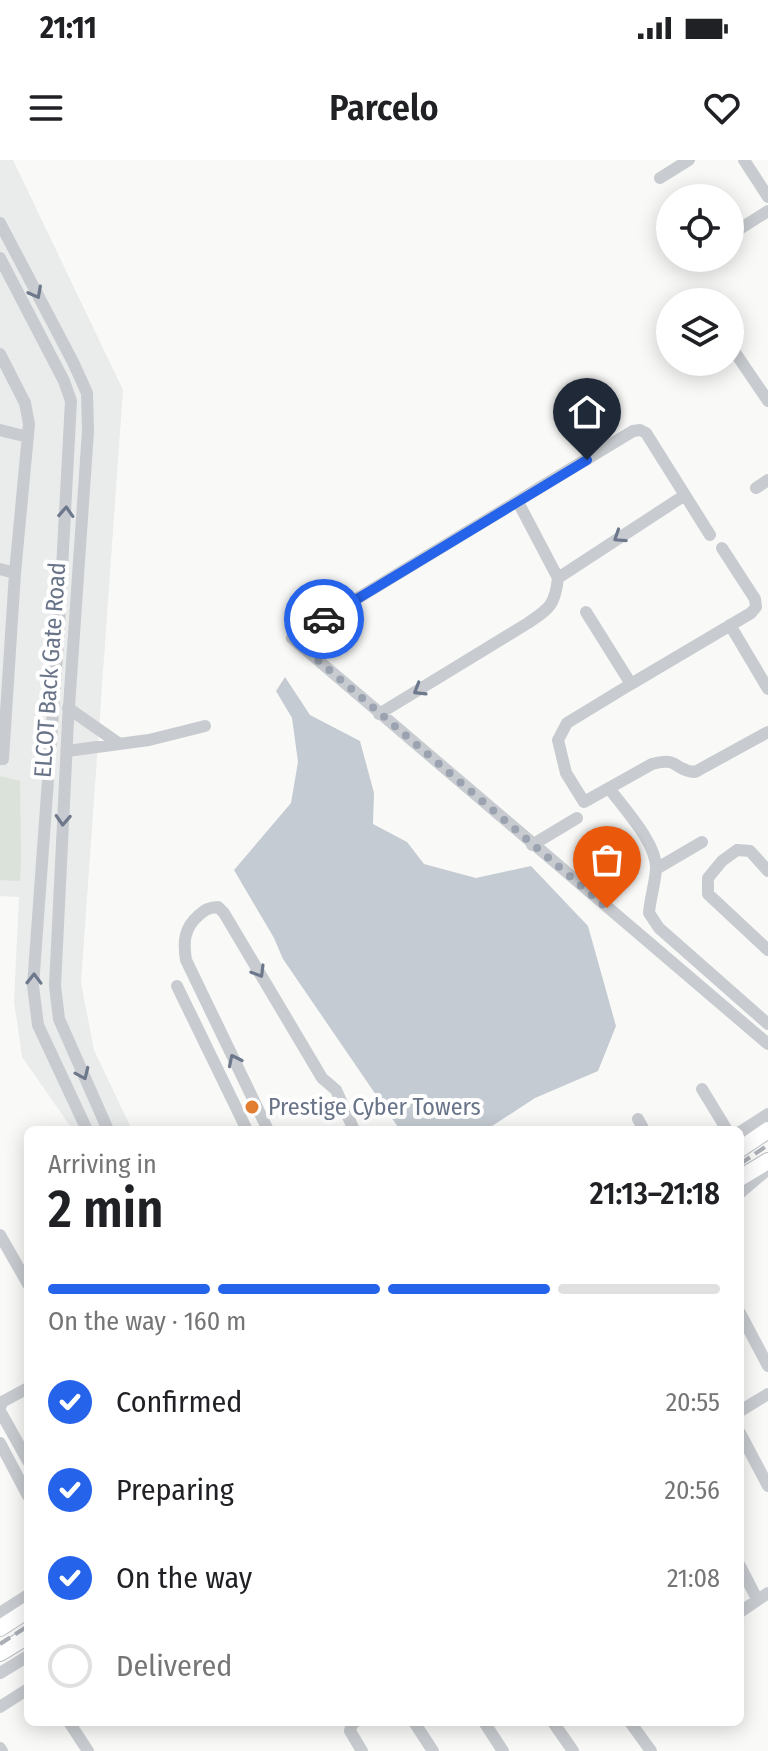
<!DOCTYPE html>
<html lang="en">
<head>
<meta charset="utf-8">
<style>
	:root { --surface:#fff; --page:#f2f2f2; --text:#202124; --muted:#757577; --line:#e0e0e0; --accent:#2563eb }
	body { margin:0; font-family:"Fira Sans Condensed",sans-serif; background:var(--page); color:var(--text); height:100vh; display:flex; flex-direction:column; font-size:30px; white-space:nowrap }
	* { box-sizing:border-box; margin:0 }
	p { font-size:26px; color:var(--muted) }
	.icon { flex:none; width:44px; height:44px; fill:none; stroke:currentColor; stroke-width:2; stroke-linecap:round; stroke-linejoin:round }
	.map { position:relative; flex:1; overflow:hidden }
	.panel { position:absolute; left:24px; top:966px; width:720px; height:600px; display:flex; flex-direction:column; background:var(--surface); border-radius:12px; box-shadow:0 4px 20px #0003 }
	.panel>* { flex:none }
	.tools { position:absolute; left:656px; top:24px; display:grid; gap:16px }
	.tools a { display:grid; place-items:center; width:88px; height:88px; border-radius:50%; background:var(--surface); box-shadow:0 4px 20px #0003; font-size:40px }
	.pin { position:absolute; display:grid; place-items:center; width:68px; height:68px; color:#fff; margin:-82px -34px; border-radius:50% 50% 50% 0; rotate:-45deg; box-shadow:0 0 8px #0007 }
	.pin .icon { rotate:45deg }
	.courier { position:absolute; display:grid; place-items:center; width:80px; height:80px; margin:-40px; border:6px solid #2563eb; border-radius:50%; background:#fff; color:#222; box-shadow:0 2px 10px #0007 }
	.overview em { font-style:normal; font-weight:600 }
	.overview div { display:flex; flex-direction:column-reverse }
	.overview { display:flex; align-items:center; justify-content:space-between; height:136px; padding:0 24px }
	h1 { font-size:52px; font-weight:600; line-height:60px }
	.bar { display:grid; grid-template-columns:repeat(4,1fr); gap:12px 8px; align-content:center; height:96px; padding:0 24px }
	.bar i { height:10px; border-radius:6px; background:var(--line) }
	.bar .selected { background:var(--accent) }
	.bar p { grid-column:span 4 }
	ol { padding:0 24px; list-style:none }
	li { display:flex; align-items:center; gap:24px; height:88px }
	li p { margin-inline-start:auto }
	li .icon { padding:8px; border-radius:50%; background:var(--accent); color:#fff; stroke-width:4 }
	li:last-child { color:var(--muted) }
	li i { width:44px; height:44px; border:4px solid var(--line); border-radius:50% }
	.status { display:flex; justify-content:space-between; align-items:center; height:56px; padding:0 40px; background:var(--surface); direction:ltr }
	.status svg { height:22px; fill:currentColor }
	header { display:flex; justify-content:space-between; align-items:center; height:104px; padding:0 24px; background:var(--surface); font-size:36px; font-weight:600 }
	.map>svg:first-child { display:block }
	.built { fill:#eaebeb }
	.green { fill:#dae2d9 }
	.water { fill:#c5cbd2 }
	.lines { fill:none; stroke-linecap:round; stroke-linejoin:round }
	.major-casing { stroke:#bbbec3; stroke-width:18 }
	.minor { stroke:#c8cbcf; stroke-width:12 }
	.major { stroke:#fff; stroke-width:16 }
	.rail { stroke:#aaaeb5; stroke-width:4; stroke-dasharray:12 6; stroke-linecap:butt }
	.oneway { stroke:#6e788c }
	.done { stroke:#9ba3b0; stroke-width:8; stroke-dasharray:0 14.4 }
	.route { stroke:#2563eb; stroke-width:10 }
	.poi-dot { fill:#e27e2f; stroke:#fff; stroke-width:3 }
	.labels { text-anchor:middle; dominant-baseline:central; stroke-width:8; stroke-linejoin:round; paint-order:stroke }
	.street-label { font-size:24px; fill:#697489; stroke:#fff }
	.poi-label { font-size:24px; fill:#697489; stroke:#fff; text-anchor:start }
</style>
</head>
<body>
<div class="status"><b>21:11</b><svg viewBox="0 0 49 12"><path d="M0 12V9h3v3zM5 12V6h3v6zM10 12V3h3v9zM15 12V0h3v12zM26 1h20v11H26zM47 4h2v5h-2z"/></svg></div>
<header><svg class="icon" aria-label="menu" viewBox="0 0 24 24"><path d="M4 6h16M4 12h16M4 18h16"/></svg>Parcelo<svg class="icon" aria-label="heart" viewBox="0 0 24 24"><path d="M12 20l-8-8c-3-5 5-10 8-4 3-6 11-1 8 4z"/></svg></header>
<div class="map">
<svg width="768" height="1591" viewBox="0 0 768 1591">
	<rect width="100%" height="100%" fill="#f9faf8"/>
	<path class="built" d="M0 0H13L123 230 81 823 94 890 132 970H73L22 897 14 841 19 737 0 736Z"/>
	<path class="green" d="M0 616 20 621 21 700 20 721 0 720Z"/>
	<path class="water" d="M285 517 310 555 360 581 374 633 373 664 407 682 424 704 476 718 531 706 588 766 616 866 598 911 535 938 486 970H400L283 799 274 778 234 710 291 643 298 602 292 558 276 531Z"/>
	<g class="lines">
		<defs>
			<path id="major" d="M740 989 768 970
				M740 1018 768 1001
				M0 1468 28 1450
				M0 1493 28 1476"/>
		</defs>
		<use href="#major" class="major-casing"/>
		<path class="minor" d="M744 0 768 37
			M660 18 689 0
			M0 63 73 202 87 233 88 271 68 561 55 826 59 859 108 970
			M730 75 768 51
			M0 98 64 221 71 241 58 483 33 826 38 865 87 970
			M698 139 700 142
			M730 185 768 241
			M0 194 25 243 29 264 15 413 0 409
			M0 270 28 277
			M756 328 768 320
			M518 342 558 418
			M710 375 646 273 640 270 633 271 292 478 768 884
			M586 452 631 524 567 563 558 580 566 613 584 642 652 604C679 596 674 611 695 612L768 572
			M730 465 768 529
			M631 524 751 453 756 447 755 439 722 388
			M68 548 118 583
			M379 554 528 463C550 448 555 445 558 418L685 335
			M67 591 149 580 205 566
			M0 599H3L15 413
			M609 628C624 649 657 683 656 709 655 724 650 739 649 753L659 768 768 864
			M532 685 577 658
			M656 709 702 682
			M768 711 750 691 737 690 722 701 708 718V734L768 790
			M177 826 247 970
			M702 929 727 970
			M638 959 644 970
			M268 970 186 800C183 782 184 768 199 755 205 750 209 747 218 747L224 753 322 918 336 930 354 970
			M740 972 768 954
			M740 1033 768 1009
			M0 1075 28 1124
			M740 1153 768 1206
			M0 1248 2 1242 28 1228
			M0 1251 28 1301
			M740 1251 768 1234
			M740 1273 768 1326
			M0 1283 28 1336
			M740 1406 757 1439
			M740 1452 768 1433
			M0 1453 28 1435
			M0 1513 28 1496
			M0 1547 28 1529
			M69 1562 88 1591
			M355 1562 352 1564 350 1571 362 1591
			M414 1562 433 1591
			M484 1562 503 1591
			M553 1562 573 1591
			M630 1562 651 1591
			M0 1588 2 1591"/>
		<use href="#major" class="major"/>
		<path class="rail" d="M740 1004 768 985
			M0 1484 28 1466"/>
	</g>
	<defs><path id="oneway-chevron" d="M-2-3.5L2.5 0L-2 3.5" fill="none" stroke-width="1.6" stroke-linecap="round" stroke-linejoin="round" transform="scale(2)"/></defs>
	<g class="oneway">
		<use href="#oneway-chevron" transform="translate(36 133) rotate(62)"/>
		<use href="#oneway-chevron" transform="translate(66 352) rotate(-87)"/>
		<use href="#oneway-chevron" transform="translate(619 377) rotate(147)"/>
		<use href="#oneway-chevron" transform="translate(419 530) rotate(149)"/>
		<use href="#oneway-chevron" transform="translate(63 660) rotate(93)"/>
		<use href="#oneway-chevron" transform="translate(259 812) rotate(59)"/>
		<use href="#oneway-chevron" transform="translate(34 819) rotate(-89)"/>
		<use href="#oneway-chevron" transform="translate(234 900) rotate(-116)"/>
		<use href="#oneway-chevron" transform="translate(83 914) rotate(66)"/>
	</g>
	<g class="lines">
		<path class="done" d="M324 459 292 478 607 748"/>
		<path class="route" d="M324 459 587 300"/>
	</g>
	<circle class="poi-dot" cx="252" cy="947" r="8"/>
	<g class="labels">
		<g class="street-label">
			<text transform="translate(50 510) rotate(-86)">ELCOT Back Gate Road</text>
		</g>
		<g class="poi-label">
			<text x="268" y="947">Prestige Cyber Towers</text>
		</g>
	</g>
</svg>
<div class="tools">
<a><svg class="icon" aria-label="locate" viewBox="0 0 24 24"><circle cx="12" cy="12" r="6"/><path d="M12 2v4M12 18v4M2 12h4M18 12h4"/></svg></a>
<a><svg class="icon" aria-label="layers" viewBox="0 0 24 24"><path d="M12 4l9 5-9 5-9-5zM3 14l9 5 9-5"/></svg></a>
</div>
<div class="pin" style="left:607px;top:748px;background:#ea580c"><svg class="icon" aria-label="bag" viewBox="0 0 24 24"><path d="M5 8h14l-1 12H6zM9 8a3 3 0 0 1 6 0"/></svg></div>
<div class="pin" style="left:587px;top:300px;background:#1f2937"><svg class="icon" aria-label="home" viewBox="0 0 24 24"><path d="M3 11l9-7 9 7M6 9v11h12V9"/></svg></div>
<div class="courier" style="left:324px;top:459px"><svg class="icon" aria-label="car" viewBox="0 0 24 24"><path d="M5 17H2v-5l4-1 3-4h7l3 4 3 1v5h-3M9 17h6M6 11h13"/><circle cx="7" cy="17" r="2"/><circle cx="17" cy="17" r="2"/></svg></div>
<section class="panel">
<div class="overview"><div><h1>2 min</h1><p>Arriving in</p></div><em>21:13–21:18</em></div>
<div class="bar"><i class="selected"></i><i class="selected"></i><i class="selected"></i><i></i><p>On the way · 160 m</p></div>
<ol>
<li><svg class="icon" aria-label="check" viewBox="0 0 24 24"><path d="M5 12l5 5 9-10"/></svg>Confirmed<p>20:55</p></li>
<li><svg class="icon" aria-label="check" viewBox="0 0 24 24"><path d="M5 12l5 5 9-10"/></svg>Preparing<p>20:56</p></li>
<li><svg class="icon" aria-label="check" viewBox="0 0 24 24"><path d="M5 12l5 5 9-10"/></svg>On the way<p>21:08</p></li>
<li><i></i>Delivered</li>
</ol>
</section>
</div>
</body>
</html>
